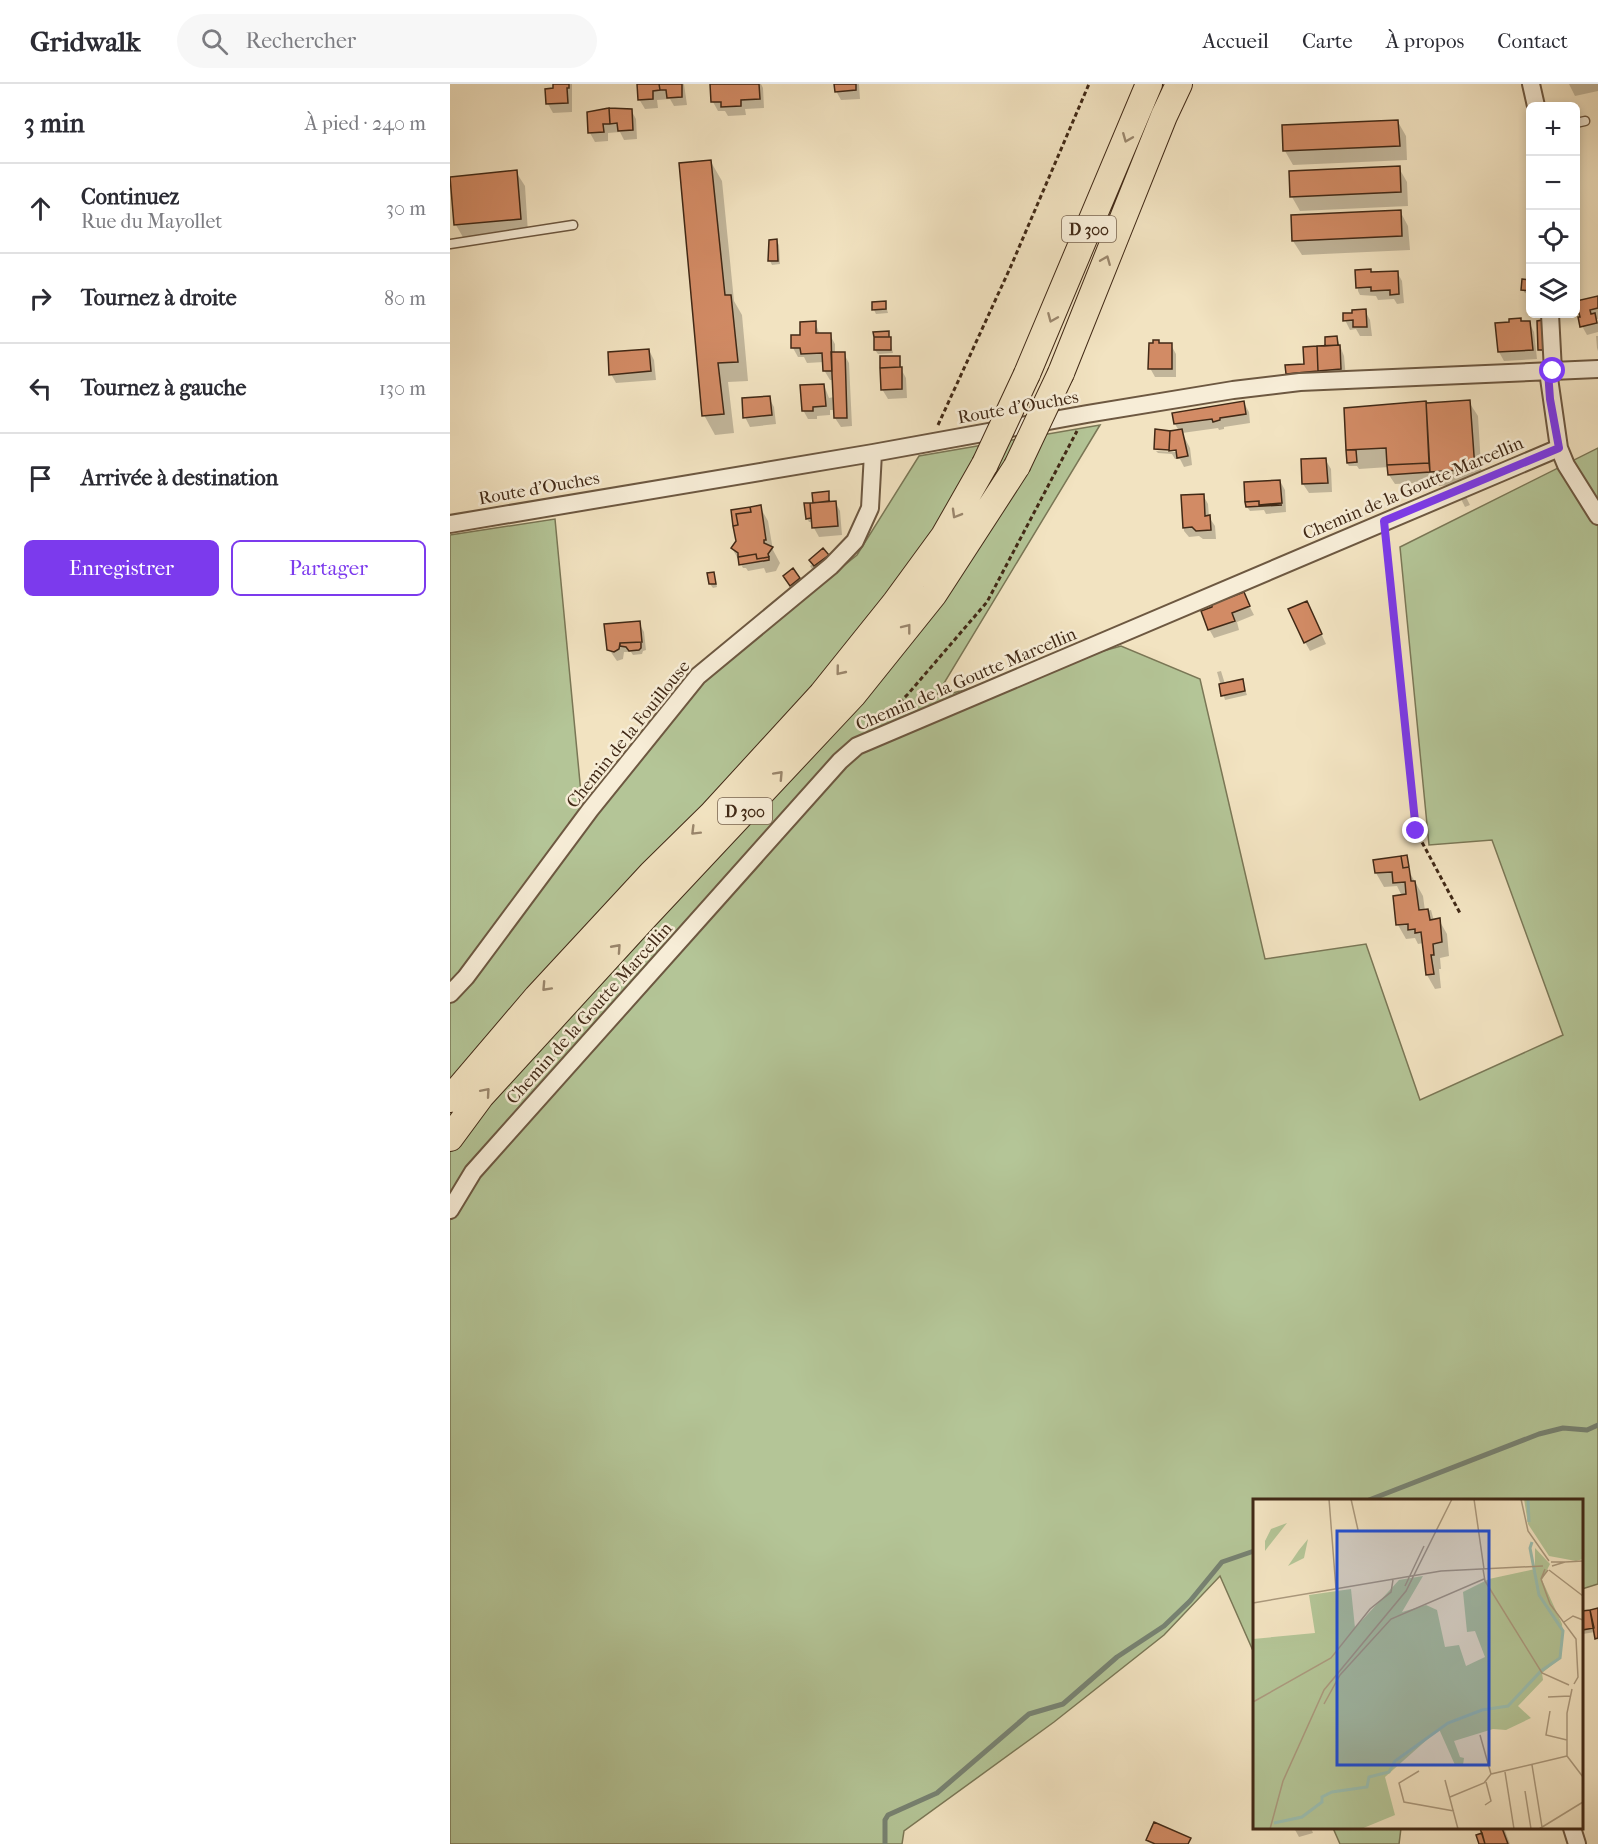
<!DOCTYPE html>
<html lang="fr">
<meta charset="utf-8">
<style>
:root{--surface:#fff;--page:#f7f7f7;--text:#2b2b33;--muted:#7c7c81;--line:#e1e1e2;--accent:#7c3aed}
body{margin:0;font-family:"IM FELL French Canon",serif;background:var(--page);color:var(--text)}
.controls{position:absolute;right:18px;top:18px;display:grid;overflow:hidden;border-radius:9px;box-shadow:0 3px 9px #0003}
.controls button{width:54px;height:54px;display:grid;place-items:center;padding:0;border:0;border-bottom:2px solid var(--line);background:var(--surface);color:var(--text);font:30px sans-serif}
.stop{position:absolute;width:18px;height:18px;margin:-14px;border:4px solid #7c3aed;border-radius:50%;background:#fff}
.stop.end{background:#7c3aed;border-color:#fff;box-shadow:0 2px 6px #0008}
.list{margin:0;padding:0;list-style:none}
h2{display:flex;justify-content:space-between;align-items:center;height:78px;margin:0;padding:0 24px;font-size:26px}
h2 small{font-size:20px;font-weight:400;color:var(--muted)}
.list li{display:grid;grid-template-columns:39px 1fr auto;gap:18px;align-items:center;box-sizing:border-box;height:90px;padding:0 24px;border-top:2px solid var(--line)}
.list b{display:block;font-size:22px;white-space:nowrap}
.list p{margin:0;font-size:20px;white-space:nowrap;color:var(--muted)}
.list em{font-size:20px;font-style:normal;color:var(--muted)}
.actions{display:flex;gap:12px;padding:18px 24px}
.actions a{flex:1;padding:14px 0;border:2px solid var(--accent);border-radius:9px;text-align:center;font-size:21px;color:var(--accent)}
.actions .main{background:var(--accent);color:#fff}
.icon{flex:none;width:33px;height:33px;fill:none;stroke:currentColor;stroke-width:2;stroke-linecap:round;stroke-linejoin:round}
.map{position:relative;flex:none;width:1148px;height:1760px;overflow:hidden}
header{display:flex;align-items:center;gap:36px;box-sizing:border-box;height:84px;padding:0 30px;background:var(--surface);border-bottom:2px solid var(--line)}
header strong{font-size:28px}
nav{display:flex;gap:33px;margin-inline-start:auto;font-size:21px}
.search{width:420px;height:54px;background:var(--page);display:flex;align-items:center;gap:15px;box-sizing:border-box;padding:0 21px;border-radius:33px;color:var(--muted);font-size:22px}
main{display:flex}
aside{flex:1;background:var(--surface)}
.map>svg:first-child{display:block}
.green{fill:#b4c597;stroke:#7a7756;stroke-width:1.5}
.shadow{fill:#0003;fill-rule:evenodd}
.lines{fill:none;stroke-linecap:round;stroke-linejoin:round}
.stream{stroke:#778272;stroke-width:5}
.building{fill:#d28b65;stroke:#412916;stroke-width:1.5}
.lane-casing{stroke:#6d5841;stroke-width:11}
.street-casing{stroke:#6d5841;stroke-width:20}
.primary-casing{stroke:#412916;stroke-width:28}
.path{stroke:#412916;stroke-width:3;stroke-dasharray:4.5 3;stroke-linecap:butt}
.lane{stroke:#f7edd7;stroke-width:8}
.street{stroke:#f7edd7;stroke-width:16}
.primary{stroke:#f2e3c1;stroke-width:26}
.primary-bridge-casing{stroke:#412916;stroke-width:28;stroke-linecap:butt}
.primary-bridge{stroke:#f2e3c1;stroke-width:26}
.oneway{stroke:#9a866c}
.route{stroke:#7c3aed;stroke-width:8}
.labels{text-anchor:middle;stroke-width:5;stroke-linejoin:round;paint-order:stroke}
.shield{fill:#f7edd7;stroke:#786450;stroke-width:1.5}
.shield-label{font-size:16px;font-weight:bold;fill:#412916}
.street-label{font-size:18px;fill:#412916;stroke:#f7edd7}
.inset-river{fill:none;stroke:#9bbeb0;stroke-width:3}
.inset-road{fill:none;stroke:#ab997d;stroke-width:1.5}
.view{fill:#1d4ed8;fill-opacity:0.15;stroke:#1d4ed8;stroke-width:3}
.inset-edge{fill:none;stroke:#412916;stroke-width:3}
</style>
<header>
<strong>Gridwalk</strong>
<div class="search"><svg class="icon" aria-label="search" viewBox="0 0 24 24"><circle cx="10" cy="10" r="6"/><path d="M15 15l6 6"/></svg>Rechercher</div>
<nav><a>Accueil</a><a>Carte</a><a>À propos</a><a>Contact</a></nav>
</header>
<main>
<aside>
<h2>3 min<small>À pied · 240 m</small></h2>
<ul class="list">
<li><svg class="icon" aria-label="ahead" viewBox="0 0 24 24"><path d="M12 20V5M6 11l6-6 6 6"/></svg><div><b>Continuez</b><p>Rue du Mayollet</p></div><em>30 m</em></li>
<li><svg class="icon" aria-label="right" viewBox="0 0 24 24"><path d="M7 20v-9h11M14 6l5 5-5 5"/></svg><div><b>Tournez à droite</b></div><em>80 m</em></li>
<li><svg class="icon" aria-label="left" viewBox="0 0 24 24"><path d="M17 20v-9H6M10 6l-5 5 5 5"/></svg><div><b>Tournez à gauche</b></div><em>130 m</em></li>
<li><svg class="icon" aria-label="arrive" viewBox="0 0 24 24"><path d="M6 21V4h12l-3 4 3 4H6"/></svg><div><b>Arrivée à destination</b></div></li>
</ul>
<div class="actions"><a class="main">Enregistrer</a><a>Partager</a></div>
</aside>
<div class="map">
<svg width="1148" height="1760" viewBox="0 0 1148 1760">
<rect width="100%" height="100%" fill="#f2e3c1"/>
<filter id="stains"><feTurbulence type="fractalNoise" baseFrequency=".00333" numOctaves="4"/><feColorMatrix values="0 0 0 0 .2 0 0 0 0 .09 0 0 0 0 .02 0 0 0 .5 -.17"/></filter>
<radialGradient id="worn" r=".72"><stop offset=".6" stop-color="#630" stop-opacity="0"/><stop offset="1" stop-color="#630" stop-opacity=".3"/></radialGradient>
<path class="green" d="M650 341 485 614 671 562 750 595 815 875 916 860 970 1016 1113 951 1042 756 979 761 950 463 1148 364V1500L1132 1505V1416H804V1569L770 1492 714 1551 604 1638 454 1747 452 1760H0V451L105 435 134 741 251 597 407 471 469 372Z
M883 1744H951L949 1760H890Z"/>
<path class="shadow" d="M105 0H122V28L103 29 98 20 105 6Z
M188 0H234L237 21 224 22 220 15 207 16 208 24 195 25 189 15Z
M262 0H311L313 4 314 24 295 25 296 31 278 32 275 27H268L263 18Z
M385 0H409L410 15 391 16 386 7Z
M1119 0H1148V7L1125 12Z
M181 26 186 35 187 55 174 56 170 48 158 49V57L145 58 140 49 139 29Z
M948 38 956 52 957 76 843 81 835 67Z
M261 78 272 97 284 217 292 231 298 297 278 298 284 349 265 351 254 331Z
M949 84 957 98 958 122 850 127 842 113 841 89Z
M66 88 75 102 78 149 14 155 6 141Z
M950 127 958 142 960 166 852 171 843 157Z
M327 157 329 161 330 180 322 181 320 177Z
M920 186 922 189 947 188 952 197 954 219 947 220 944 215 928 216 926 212 910 211 908 207 907 187Z
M1074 197 1080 198V210L1075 209 1072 205Z
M1126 212 1128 218 1148 213V235H1146L1148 239V248L1137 251 1132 242 1131 234 1126 222Z
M435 219 438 229 426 230 424 226Z
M915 227 920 236 922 252H910L906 245 900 246 895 236Z
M1070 235 1072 239 1079 238 1084 248 1087 275 1054 277 1049 268 1061 239Z
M365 238 370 251H380L385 260V270H394L399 279 402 342 391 343 385 334V326H380V331L367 332V335H358L353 326 374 301 379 314 384 313V296H380L374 286V278L357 279 354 273H348L343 264 342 252H352Z
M438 249 443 269 428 270 425 266Z
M1146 252H1148V267L1147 264Z
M887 254 894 272 896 294 843 298 837 289 856 281Z
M708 257 711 261H721L726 270V293H705L700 284Z
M199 266 204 276 206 296 166 299 161 290Z
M449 273 451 277V285L456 294 457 314 438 315 432 305Z
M319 314 324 323 326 340 300 343 295 333Z
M1019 318 1028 332 1032 399 989 402 987 398 945 400 939 391V383L909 385 907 382H899L896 378V368H898L895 326ZM975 337H978L981 386H978Z
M794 319 799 328 800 339 774 343V345L769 346 768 344 732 349 740 364 742 381 734 383 730 375H725L722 370 708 369 706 367 726 368V365L705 363 720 348 729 347 725 340 724 330Z
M875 375 881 385 882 408 859 409 853 400 852 377Z
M830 397 835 406 836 428 816 430 814 426 800 427 797 423Z
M378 409 381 419 385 418 390 427 392 451 369 453 364 444 363 438H359L357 434 356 421 365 420Z
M753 411 758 420 759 433 765 442 766 455H753L749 452 739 453 734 447 732 413Z
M1016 413 1020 421 1015 423 1011 415Z
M310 423 318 437 323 466 330 479 326 487 316 489 314 484 298 487 296 484H293L282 464Z
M377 471 380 475 364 488 360 482Z
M264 490 267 503 263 504 260 500Z
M349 495 351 499 343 505 337 497Z
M793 510 804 531 787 538 789 546 764 554 759 545Z
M861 528 876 560 860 567 855 558Z
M189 539 194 548 196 566 193 567 192 570 183 571 181 568H174L173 575 167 577 158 564Z
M771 587 775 600 792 597 797 611 775 616 767 588Z
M957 773 960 789 973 812 975 827 981 826 984 837 989 836 997 850 999 872 990 874 991 885H989L991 904 985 905 977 891 973 859 968 860 965 854 956 855 948 841 952 812 947 802 934 803 926 789Z
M1148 1526V1557L1145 1548 1133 1550 1132 1547V1529Z
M844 1744H861L863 1749 849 1753Z
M1032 1744H1054L1060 1760H1030L1036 1757Z"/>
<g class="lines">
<path class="stream" d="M919 1416 1089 1350 1113 1344 1137 1346 1148 1341
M435 1760V1736L438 1731 487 1709 579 1630 613 1620 667 1573 714 1542 740 1517 772 1478 804 1467"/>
</g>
<path class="building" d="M103 0H119V4H117L118 19 96 20 95 5 103 4Z
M187 0H209L210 6 203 7V15L188 16Z
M209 0H232V13L217 14 216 6H210Z
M260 0H309L310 15 291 16V22L271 23V18H261Z
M384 0H406V6L385 8Z
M159 24 182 25 183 46 168 47 167 39 160 40Z
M159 24 160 40H153L154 48 138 49 137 28Z
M948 36 950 62 833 67 832 41Z
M261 76 275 211H281L288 278 268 279 274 330 252 332 229 79Z
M950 82 951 108 840 113 839 87Z
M67 86 71 135 4 141 0 93Z
M951 126 952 152 842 157 841 131Z
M327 155 328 177H318L319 156Z
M921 185V188L948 187 949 210 940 211V206L921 207V203L906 204 905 186Z
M1072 195 1080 196V207L1071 206Z
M1148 212V224L1140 226 1141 230 1145 229 1147 239 1130 243 1128 233H1130L1129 229H1127L1126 217Z
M436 217V225L422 226V218Z
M916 225 917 243H903V236L893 237V229H902V226Z
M1071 234V237H1080L1083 266 1048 268 1045 239 1059 238V235Z
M1093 236 1094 266H1088L1087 237Z
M366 237V249H381L382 287H373L372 269 351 270 350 264H341V251H350V238Z
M439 247V253H424L423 248Z
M887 252 888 261 875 262V253Z
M424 253H441V266H424Z
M703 256H709V259H722V285H698L699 259H703Z
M890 261 891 285 868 287 867 262Z
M867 262 868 287 836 290 835 281 854 280 853 263Z
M199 265 201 287 159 291 158 268Z
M381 268H395L397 334H384Z
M430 272H450V283L430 284Z
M450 283H452V305L431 306 430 284Z
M374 300 376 322 363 323V327H352L350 301Z
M320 312 322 331 293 334 292 314Z
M1020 316 1025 385 980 388 976 317 977 319Z
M794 317 796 330 770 334V336L763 338 762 335 724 340 722 329Z
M976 317 979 379 937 381 936 364 896 366 894 324Z
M705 345 720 347 719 366 704 365Z
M732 345 738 372 727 374 726 366 719 367 720 347Z
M896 366H906L907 378 897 379Z
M876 374 878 399 852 400 851 375Z
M979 379 980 388 938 391 937 381Z
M830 396 832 419 809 421V417L795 418 794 398Z
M379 407V417L363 419 362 409Z
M754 410 755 432 760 431 761 446 746 447 742 443 733 444 731 411Z
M386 417 388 442 362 444 360 419Z
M809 417V421H832L796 423 795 418Z
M354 419H360L361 434 356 435Z
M311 421 316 456H314V459L323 463 318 470 319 473 307 475 306 470 288 473V469L281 464 286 457 283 442 288 441 286 430 301 428 300 423Z
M300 423 301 428 286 430 288 441 283 442 281 426Z
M373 464 379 471 364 482 359 476Z
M306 470 307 475 319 473V476L289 481 288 473Z
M343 484 350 494 340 502 333 492Z
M264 488 266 500H259L257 489Z
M794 508 800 522 782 529 785 537 758 546 751 527 762 523V520Z
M857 517 872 550 854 559 838 525Z
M190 537 192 558 170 559 169 565 164 568 157 566 154 540Z
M191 558V564L189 566 179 567 176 563 170 562V559Z
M793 595 795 607 771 612 769 600Z
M957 771 959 783 953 784 951 772Z
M951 772 953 784 959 783 961 797H965L969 826 978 825 980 836 990 834 992 858 983 860 984 871H981L984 890 976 891 971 848 965 849V845L958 846V840L946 841 943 812 956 810 955 798 943 799 942 788 925 789 923 776Z
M1148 1524V1554L1145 1555 1140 1526Z
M1140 1526 1144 1544 1132 1546V1527Z
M704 1738 741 1754 738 1760H705L696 1756Z
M1030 1744H1052L1058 1760H1035Z
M1032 1749 1035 1760H1029L1026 1751Z"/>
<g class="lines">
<g class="lane-casing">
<path id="lane" d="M1126 39 1135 37
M0 160 123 141"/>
</g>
<g class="street-casing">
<path id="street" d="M1081 0 1086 22
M1100 230 1103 287
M1098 287 1109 364 1116 381 1148 432
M0 440 423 369 637 330 783 306 850 298 1148 285
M0 910 16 893 140 726 248 592 381 482 405 457 420 424 423 369
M0 1126 23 1088 390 677 407 662 1109 364
M1122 1744 1127 1760"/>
</g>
<g class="primary-casing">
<path id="primary" d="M611 289 714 32 729 0
M577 290 699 0
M0 1015 87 913 201 790 262 730 372 610 445 519 494 452 535 380
M0 1054 31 1012 193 835 403 611 484 510 567 382"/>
</g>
<path class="path" d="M488 341 561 182 639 0
M936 454 966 747 1011 831
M439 629 458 610 537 518 627 347"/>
<use href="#lane" class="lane"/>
<use href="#street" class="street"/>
<use href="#primary" class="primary"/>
<g class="primary-bridge-casing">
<path id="primary-bridge" d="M535 380 577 290
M567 382 611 289"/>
</g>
<use href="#primary-bridge" class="primary-bridge"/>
</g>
<defs><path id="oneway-chevron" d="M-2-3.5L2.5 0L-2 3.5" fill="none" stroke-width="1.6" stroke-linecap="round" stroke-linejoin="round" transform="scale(1.5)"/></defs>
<g class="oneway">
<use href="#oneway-chevron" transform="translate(677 54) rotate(112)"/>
<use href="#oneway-chevron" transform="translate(656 176) rotate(-68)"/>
<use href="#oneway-chevron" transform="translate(602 234) rotate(113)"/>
<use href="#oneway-chevron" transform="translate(506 430) rotate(120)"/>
<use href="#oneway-chevron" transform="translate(457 544) rotate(-52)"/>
<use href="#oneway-chevron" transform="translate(390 587) rotate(129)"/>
<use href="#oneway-chevron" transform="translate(329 691) rotate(-47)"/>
<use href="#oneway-chevron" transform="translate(245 747) rotate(135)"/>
<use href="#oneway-chevron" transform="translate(167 864) rotate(-48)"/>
<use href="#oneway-chevron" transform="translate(96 903) rotate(133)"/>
<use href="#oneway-chevron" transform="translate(36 1008) rotate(-49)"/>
</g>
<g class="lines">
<path class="route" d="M966 747 934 437 1109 364 1100 315 1098 287H1103"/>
</g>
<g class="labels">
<g class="shield">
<rect x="612" y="132" width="54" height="26" rx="4.5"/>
<rect x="268" y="714" width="54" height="26" rx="4.5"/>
</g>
<g class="shield-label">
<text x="639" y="151">D 300</text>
<text x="295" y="733">D 300</text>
</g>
<g class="street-label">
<text transform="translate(568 323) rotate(-10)" y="6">Route d'Ouches</text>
<text transform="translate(89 404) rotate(-10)" y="6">Route d'Ouches</text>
<text transform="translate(963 404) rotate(-23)" y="6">Chemin de la Goutte Marcellin</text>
<text transform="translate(516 595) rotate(-23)" y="6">Chemin de la Goutte Marcellin</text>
<text transform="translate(178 650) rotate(-51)" y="6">Chemin de la Fouillouse</text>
<text transform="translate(139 929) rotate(-48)" y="6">Chemin de la Goutte Marcellin</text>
</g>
</g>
<g transform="translate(803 1415)">
<rect width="330" height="330" fill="#f2e3c1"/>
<path d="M271 0H330V60L323 62 296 57 275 25ZM34 24 15 48 12 52V42L18 30ZM55 40 51 59 35 67 46 51ZM282 49 297 65 289 81 309 125 310 138 308 159 289 174 290 181 265 207 278 219 253 231 240 230 201 242 207 258 211 259 210 266H202L186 230 132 278 142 316 108 330H0V140L62 134 56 96 98 90 102 129 146 81 170 77 149 113 173 106 184 111 192 148 206 146 213 167 232 158 222 132 214 133 210 93 236 80 282 70Z" fill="#b4c597"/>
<path class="inset-river" d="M275 0 276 23M21 324 49 318 69 303V298L79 293 114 288 116 278 136 273 142 262 195 224 229 211 255 207 288 172 307 159 310 132 286 96 277 49 279 43"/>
<path class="inset-road" d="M76 0 83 90M98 0 105 31M221 0 231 70M268 0 275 32 296 62M298 63H312L299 67M312 63 330 62M230 70 232 82 289 174 316 186M292 70 288 80 295 71M296 71 330 97M288 80 297 105 323 140 325 178 321 185M152 87 171 47M0 104 188 72 290 67M311 123 320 117 330 121M295 198 317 197M0 203 78 159 117 110 138 93 140 81M71 205 87 176 138 120 231 80M297 212 293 236 314 241M227 236 238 275 314 257M314 257V214L319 190M314 257 330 278M279 266 289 328M166 272 146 284 151 303 201 312M252 273 261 330M192 281 205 330M272 292 278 330M197 298 231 284 238 275M232 306 238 302 233 283M17 330 30 282 71 191 153 92 199 0M286 330 330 303"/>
<path class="view" d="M84 32H236V266H84Z"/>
<rect width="330" height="330" class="inset-edge"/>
</g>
<rect width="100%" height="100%" filter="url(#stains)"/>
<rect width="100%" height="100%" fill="url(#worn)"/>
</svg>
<div class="controls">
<button>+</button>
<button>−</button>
<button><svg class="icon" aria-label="locate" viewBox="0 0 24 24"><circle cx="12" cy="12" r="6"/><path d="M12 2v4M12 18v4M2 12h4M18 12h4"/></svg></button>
<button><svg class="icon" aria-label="layers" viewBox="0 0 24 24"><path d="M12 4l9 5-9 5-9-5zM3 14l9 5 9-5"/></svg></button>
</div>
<div class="stop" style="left:1103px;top:287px"></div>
<div class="stop end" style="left:966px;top:747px"></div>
</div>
</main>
